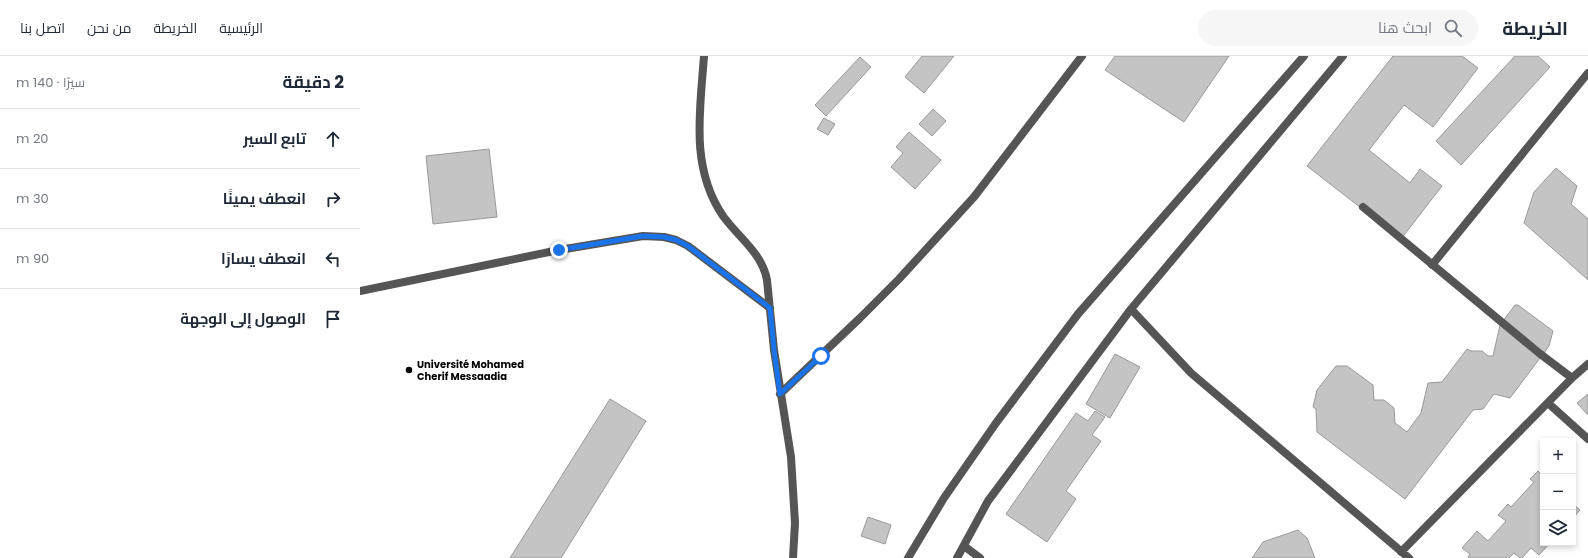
<!DOCTYPE html>
<html lang="ar">
<meta charset="utf-8">
<style>
:root{--surface:#fff;--page:#f6f6f7;--text:#1f2937;--muted:#747a83;--line:#e0e1e3}
body{margin:0;font-family:Poppins,Cairo,sans-serif;background:var(--page);color:var(--text);direction:rtl}
.controls{position:absolute;right:12px;bottom:12px;display:grid;overflow:hidden;border-radius:0px;box-shadow:0 2px 6px #0003}
.controls button{width:36px;height:36px;display:grid;place-items:center;padding:0;border:0;border-bottom:1px solid var(--line);background:var(--surface);color:var(--text);font:20px sans-serif}
.stop{position:absolute;width:12px;height:12px;margin:-9px;border:3px solid #1a73e8;border-radius:50%;background:#fff}
.stop.end{background:#1a73e8;border-color:#fff;box-shadow:0 1px 4px #0008}
.list{margin:0;padding:0;list-style:none}
h2{display:flex;justify-content:space-between;align-items:center;height:52px;margin:0;padding:0 16px;font-size:17px}
h2 small{font-size:13px;font-weight:400;color:var(--muted)}
.list li{display:grid;grid-template-columns:26px 1fr auto;gap:12px;align-items:center;box-sizing:border-box;height:60px;padding:0 16px;border-top:1px solid var(--line)}
.list b{display:block;font-size:15px;white-space:nowrap}
.list em{font-size:13px;font-style:normal;color:var(--muted)}
.icon{flex:none;width:22px;height:22px;fill:none;stroke:currentColor;stroke-width:2;stroke-linecap:round;stroke-linejoin:round}
.map{position:relative;flex:none;width:1228px;height:502px;overflow:hidden;direction:ltr}
header{display:flex;align-items:center;gap:24px;box-sizing:border-box;height:56px;padding:0 20px;background:var(--surface);border-bottom:1px solid var(--line)}
header strong{font-size:19px}
nav{display:flex;gap:22px;margin-inline-start:auto;font-size:14px}
.search{width:280px;height:36px;background:var(--page);display:flex;align-items:center;gap:10px;box-sizing:border-box;padding:0 14px;border-radius:22px;color:var(--muted);font-size:15px}
main{display:flex}
aside{flex:1;background:var(--surface)}
.map>svg:first-child{display:block}
.building{fill:#c4c4c4;stroke:#999}
.lines{fill:none;stroke-linecap:round;stroke-linejoin:round}
.street{stroke:#555;stroke-width:8}
.route{stroke:#1a73e8;stroke-width:5}
.poi-dot{fill:#000;stroke:#fff;stroke-width:1.5}
.labels{text-anchor:middle;stroke-width:4;stroke-linejoin:round;paint-order:stroke}
.poi-label{font-size:10px;font-weight:bold;fill:#000;stroke:#fff;text-anchor:start}
</style>
<header>
<strong>الخريطة</strong>
<div class="search"><svg class="icon" aria-label="search" viewBox="0 0 24 24"><circle cx="10" cy="10" r="6"/><path d="M15 15l6 6"/></svg>ابحث هنا</div>
<nav><a>الرئيسية</a><a>الخريطة</a><a>من نحن</a><a>اتصل بنا</a></nav>
</header>
<main>
<div class="map">
<svg width="1228" height="502" viewBox="0 0 1228 502">
<rect width="100%" height="100%" fill="#fff"/>
<path class="building" d="M562 0H594L564 37 545 21Z
M755 0H869L824 66 745 14Z
M1033 0H1102L1118 12 1073 71 1044 49 1009 94 1050 127 1060 113 1082 130 1041 183 947 110Z
M1155 0H1178L1190 11 1101 109 1076 85Z
M500 1 511 11 466 60 455 49Z
M573 53 586 65 572 80 559 68Z
M464 62 475 68 468 79 457 73Z
M549 76 581 104 555 133 531 111 543 97 536 91Z
M129 93 137 161 73 168 66 100Z
M1196 112 1217 130 1211 148 1228 163V224L1164 167 1174 136Z
M1155 249H1158L1193 275 1189 290 1150 342 1134 338 1123 353 1113 354 1045 443 957 376 956 353 953 351 957 334 976 310H987L1013 329 1014 344H1024L1034 352 1035 367 1047 376 1061 357 1068 327 1082 326 1107 293 1111 295H1122L1128 300H1133L1140 269Z
M755 298 780 311 750 362 726 348Z
M1228 338V359L1217 347Z
M250 343 286 365 201 502H150Z
M735 355 745 361 732 379 741 385 706 435 716 443 687 486 646 458 716 357 728 365Z
M1178 415 1183 420V487H1190L1179 499 1171 492 1162 502H1160L1154 497 1149 502H1110L1108 501 1110 498 1102 492 1117 475 1128 485 1146 465 1138 459 1148 448 1151 451 1174 426 1170 423Z
M1213 448 1220 454 1213 462Z
M508 461 531 469 525 488 501 480Z
M938 474 947 482 955 502H892L903 486Z"/>
<g class="lines">
<path class="street" d="M344 0C340 55 330 112 363 160 379 182 402 197 407 224L414 294 431 401 435 467 433 502
M1003 151 1179 297 1212 322
M1072 209 1228 17
M0 235 199 194 283 180 304 181 316 184 328 190 410 252
M771 253 831 317 1049 502
M420 338 500 262 539 223 614 141 722 0
M1188 347 1228 383
M604 490 620 502
M1041 496 1212 322 1228 308
M548 502 584 442 636 367 718 258 944 0
M597 502 628 445 771 253 983 0"/>
</g>
<g class="lines">
<path class="route" d="M199 194 283 180 304 181 316 184 328 190 410 252 414 294 420 338 461 300"/>
</g>
<circle class="poi-dot" cx="49" cy="314" r="4"/>
<g class="labels">
<g class="poi-label">
<text x="57" y="312">Université Mohamed<tspan x="57" dy="12">Cherif Messaadia</tspan></text>
</g>
</g>
</svg>
<div class="controls">
<button>+</button>
<button>−</button>
<button><svg class="icon" aria-label="layers" viewBox="0 0 24 24"><path d="M12 4l9 5-9 5-9-5zM3 14l9 5 9-5"/></svg></button>
</div>
<div class="stop" style="left:461px;top:300px"></div>
<div class="stop end" style="left:199px;top:194px"></div>
</div>
<aside>
<h2>2 دقيقة<small>سيرًا · 140 m</small></h2>
<ul class="list">
<li><svg class="icon" aria-label="ahead" viewBox="0 0 24 24"><path d="M12 20V5M6 11l6-6 6 6"/></svg><div><b>تابع السير</b></div><em>20 m</em></li>
<li><svg class="icon" aria-label="right" viewBox="0 0 24 24"><path d="M7 20v-9h11M14 6l5 5-5 5"/></svg><div><b>انعطف يمينًا</b></div><em>30 m</em></li>
<li><svg class="icon" aria-label="left" viewBox="0 0 24 24"><path d="M17 20v-9H6M10 6l-5 5 5 5"/></svg><div><b>انعطف يسارًا</b></div><em>90 m</em></li>
<li><svg class="icon" aria-label="arrive" viewBox="0 0 24 24"><path d="M6 21V4h12l-3 4 3 4H6"/></svg><div><b>الوصول إلى الوجهة</b></div></li>
</ul>
</aside>
</main>
